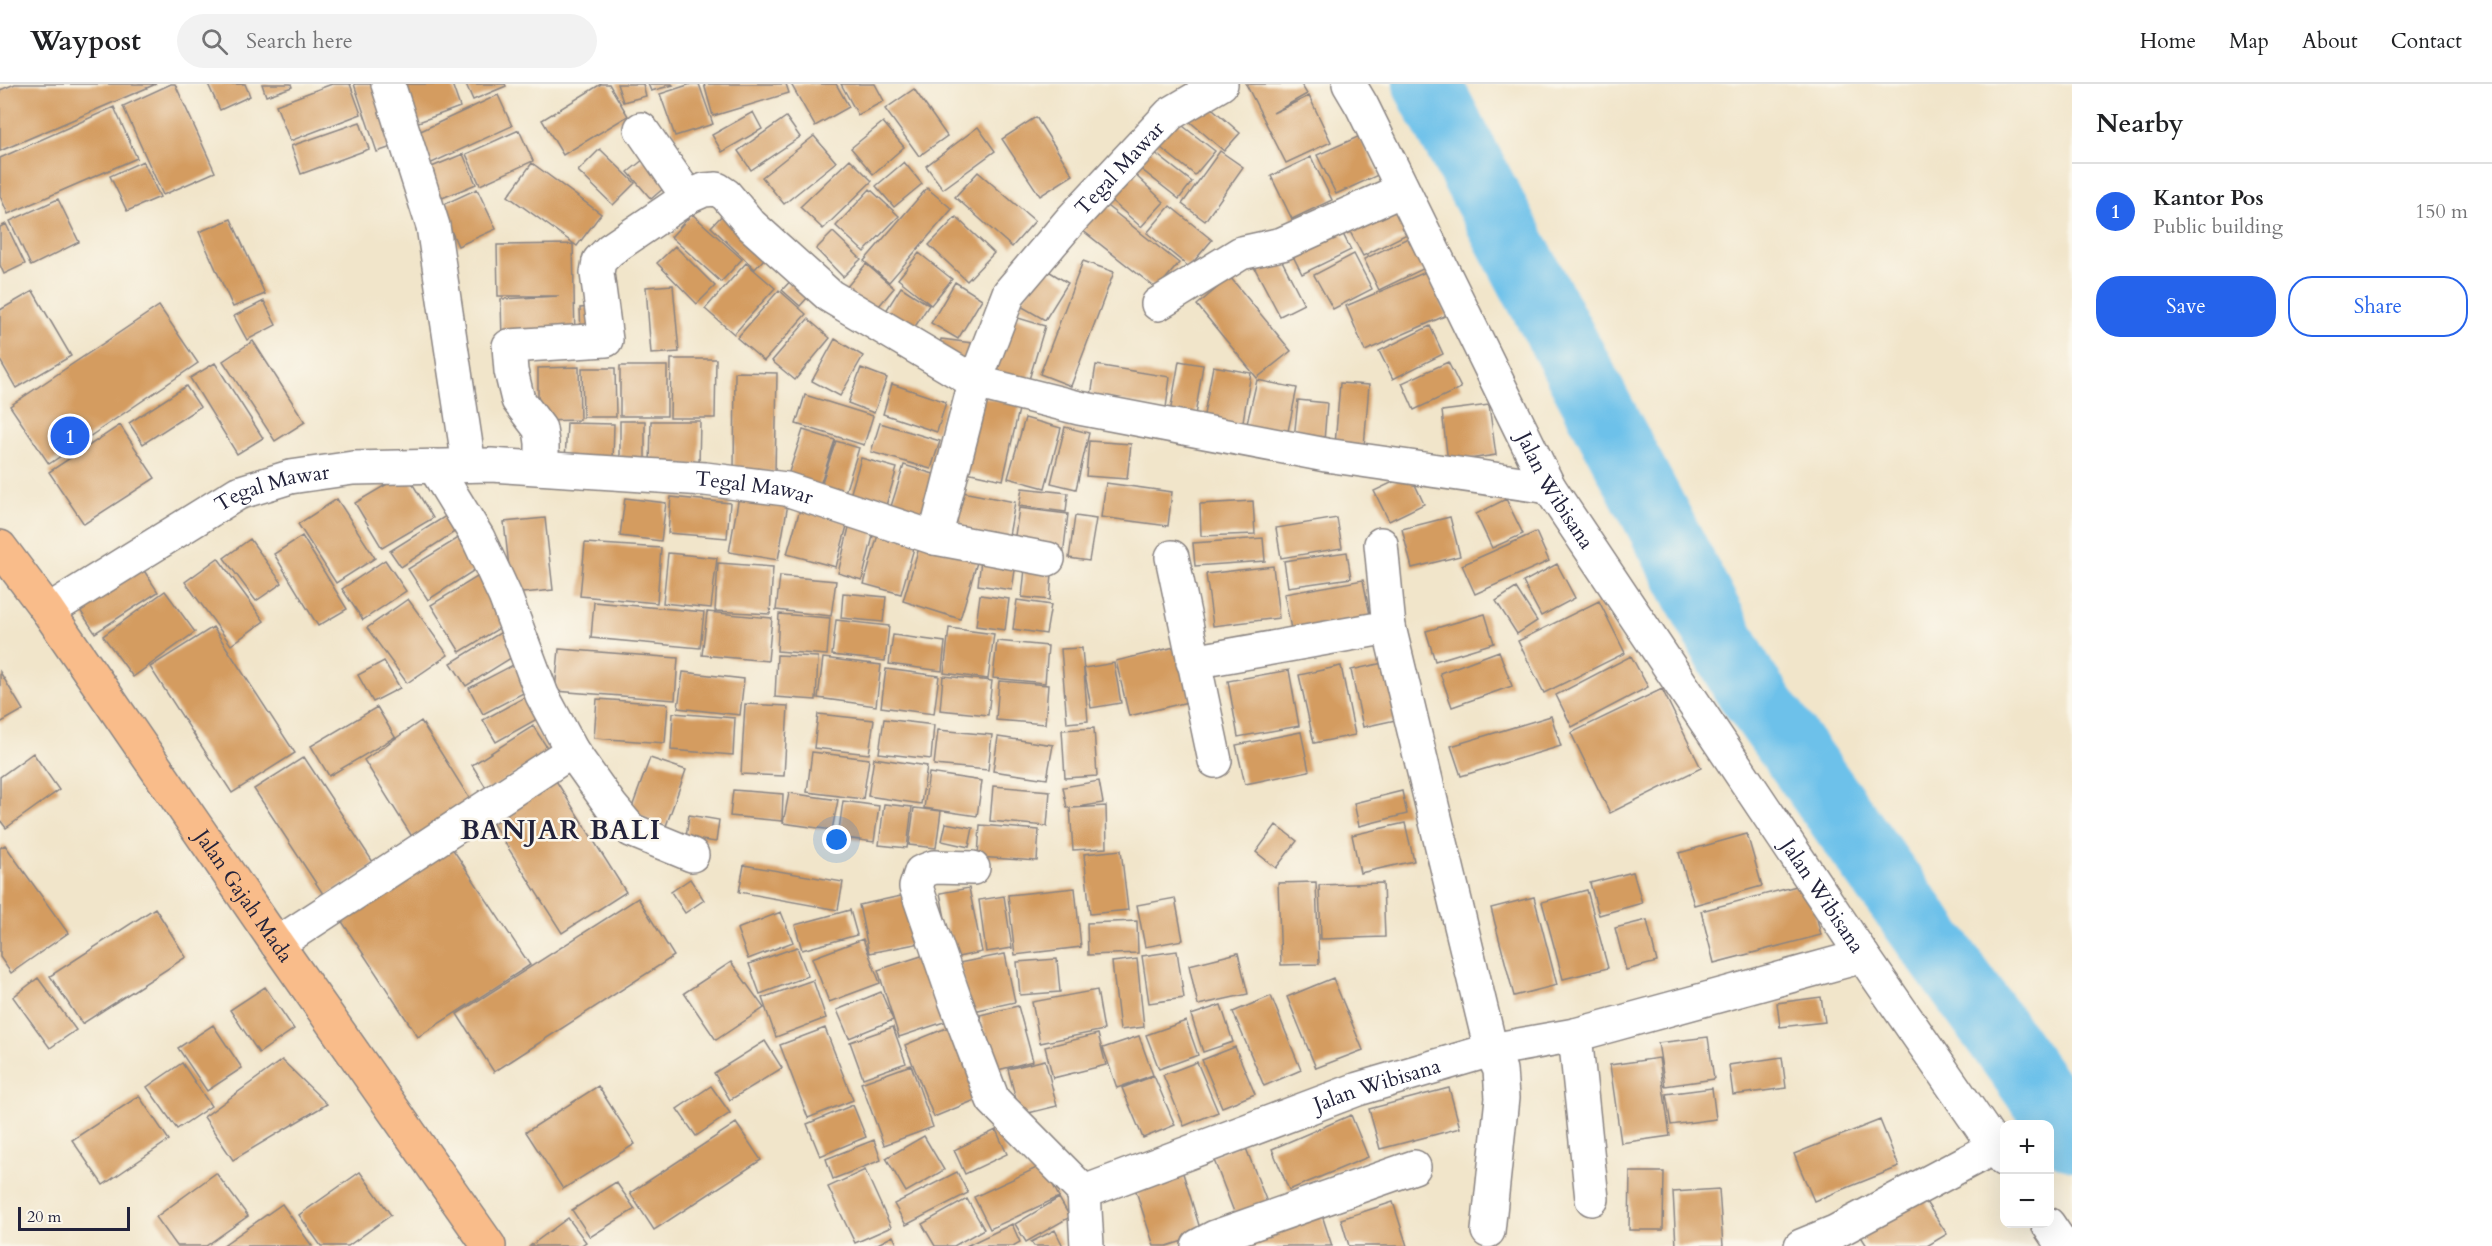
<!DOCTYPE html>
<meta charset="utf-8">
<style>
:root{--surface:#fff;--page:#f2f2f2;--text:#202124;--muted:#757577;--line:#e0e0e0;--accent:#2563eb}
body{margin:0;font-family:Cardo,serif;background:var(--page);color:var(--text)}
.controls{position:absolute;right:18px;bottom:18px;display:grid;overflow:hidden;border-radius:12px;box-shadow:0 6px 24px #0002}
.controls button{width:54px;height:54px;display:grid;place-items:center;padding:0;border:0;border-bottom:2px solid var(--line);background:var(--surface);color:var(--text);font:30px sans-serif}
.scale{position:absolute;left:18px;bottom:15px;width:112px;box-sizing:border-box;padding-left:6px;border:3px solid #22223b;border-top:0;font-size:16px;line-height:21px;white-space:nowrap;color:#22223b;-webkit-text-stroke:4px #fbf7ec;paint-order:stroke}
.you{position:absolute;left:837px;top:756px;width:21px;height:21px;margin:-15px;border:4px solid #fff;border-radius:50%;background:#1a73e8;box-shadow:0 0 0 9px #1a73e833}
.badge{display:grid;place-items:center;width:39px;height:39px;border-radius:50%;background:var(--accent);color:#fff;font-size:20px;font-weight:700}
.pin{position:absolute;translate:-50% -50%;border:3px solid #fff;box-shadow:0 2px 6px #0006}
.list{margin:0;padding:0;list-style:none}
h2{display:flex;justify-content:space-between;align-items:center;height:78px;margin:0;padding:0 24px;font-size:26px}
h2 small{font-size:20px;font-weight:400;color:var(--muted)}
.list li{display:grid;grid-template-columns:39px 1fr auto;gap:18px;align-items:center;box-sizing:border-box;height:96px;padding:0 24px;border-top:2px solid var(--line)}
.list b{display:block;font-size:22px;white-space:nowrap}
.list p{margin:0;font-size:20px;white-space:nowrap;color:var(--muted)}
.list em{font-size:20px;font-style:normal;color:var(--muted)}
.actions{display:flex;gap:12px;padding:18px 24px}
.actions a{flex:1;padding:14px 0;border:2px solid var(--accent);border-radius:24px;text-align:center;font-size:21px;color:var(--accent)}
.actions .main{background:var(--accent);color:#fff}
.icon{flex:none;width:33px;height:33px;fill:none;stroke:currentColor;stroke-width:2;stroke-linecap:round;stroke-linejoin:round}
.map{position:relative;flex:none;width:2072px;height:1162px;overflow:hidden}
header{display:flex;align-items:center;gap:36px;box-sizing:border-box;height:84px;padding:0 30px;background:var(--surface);border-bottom:2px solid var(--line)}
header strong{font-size:28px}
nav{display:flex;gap:33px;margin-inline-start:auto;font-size:21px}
.search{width:420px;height:54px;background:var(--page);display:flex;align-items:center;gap:15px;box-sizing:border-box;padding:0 21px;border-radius:33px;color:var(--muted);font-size:22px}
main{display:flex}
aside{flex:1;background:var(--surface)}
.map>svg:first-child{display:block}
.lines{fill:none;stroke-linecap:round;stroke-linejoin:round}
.river{stroke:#6dc1ea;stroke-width:68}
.building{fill:#d49c61}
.street-casing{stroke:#8a8482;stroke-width:36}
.highway-casing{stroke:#8a8482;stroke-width:36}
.street{stroke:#fff;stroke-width:33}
.highway{stroke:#f9bc8a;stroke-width:33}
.labels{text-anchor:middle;stroke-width:5;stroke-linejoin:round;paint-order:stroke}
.street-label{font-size:21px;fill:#22223b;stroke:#fbf7ec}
.district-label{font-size:27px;font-weight:bold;letter-spacing:1.5px;fill:#22223b;stroke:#fbf7ec}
</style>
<header>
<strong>Waypost</strong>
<div class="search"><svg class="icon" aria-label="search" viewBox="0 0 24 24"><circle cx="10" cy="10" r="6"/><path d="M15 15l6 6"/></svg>Search here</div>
<nav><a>Home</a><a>Map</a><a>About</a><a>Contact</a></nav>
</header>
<main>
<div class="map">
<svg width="2072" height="1162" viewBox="0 0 2072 1162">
<rect width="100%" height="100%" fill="#fbf7ec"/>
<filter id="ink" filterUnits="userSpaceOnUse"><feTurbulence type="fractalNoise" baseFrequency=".0167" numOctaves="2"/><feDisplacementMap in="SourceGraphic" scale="12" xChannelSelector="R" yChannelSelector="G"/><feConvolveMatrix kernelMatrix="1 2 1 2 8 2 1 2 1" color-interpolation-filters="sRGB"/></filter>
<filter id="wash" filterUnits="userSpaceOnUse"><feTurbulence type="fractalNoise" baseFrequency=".008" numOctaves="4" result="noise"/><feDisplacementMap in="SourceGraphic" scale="24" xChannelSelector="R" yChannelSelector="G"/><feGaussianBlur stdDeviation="1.35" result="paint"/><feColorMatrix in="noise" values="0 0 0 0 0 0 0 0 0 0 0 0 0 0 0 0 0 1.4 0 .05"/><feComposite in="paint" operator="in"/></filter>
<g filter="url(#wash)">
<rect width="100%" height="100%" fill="#f1e5ca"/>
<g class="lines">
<path class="river" d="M1427 0 1744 598 2072 1053"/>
</g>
<g id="blocks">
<path class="building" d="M15 0H156L0 67V6Z
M171 0H175L215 88 163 111 123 22Z
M208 0H245L250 12 220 26Z
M262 0H291L292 3 266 12Z
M332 0H350L361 30 290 57 276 21Z
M354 0H386L406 58 377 68Z
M398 0H452L460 23 413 40Z
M466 0H505L506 2 473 16Z
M601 0H609L628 32 563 71 542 36Z
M617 0H643L646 12 623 18Z
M648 0H672L673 1 651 7Z
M691 0H699L713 40 675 52 660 10Z
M704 0H786L789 9 713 32Z
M791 0H836L849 23 815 42Z
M841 0H875L884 17 858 31Z
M1246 0H1301L1307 10 1273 29 1309 12 1331 58 1286 79Z
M914 5 947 52 919 72 885 25Z
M498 11 512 42 423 83 410 52Z
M1204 17 1240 49 1224 67 1188 36Z
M114 23 137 74 8 130 0 112V74Z
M753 28 762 45 722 68 712 51Z
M1170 32 1215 67 1195 91 1151 56Z
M786 33 800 53 751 86 738 67Z
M1036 33 1073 91 1040 112 1002 55Z
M360 38 369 65 301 90 291 62Z
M883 38 904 63 873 90 851 64Z
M978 43 995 67 943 105 926 82Z
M519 46 533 77 480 101 466 70Z
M814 52 836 78 784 120 762 93Z
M1360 52 1378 91 1336 110 1317 71Z
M600 65 635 99 613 121 578 87Z
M1150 65 1192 98 1179 115 1137 82Z
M1220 67 1243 83 1205 137 1182 120Z
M463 70 476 100 435 117 422 87Z
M649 71 671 98 651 115 628 88Z
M1311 73 1332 116 1292 135 1271 92Z
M850 75 872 97 823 145 800 123Z
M143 77 160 113 127 127 110 92Z
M904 78 922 100 894 123 876 102Z
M532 79 601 130 577 162 508 112Z
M1129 85 1164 118 1141 143 1105 111Z
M978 88 1035 137 1012 163 955 113Z
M927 104 952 125 889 198 864 177Z
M477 105 496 145 458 162 440 122Z
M870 105 899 132 864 168 836 142Z
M58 115 79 158 31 182 10 137Z
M1098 115 1179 179 1157 205 1077 142Z
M1390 117 1407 150 1363 172 1346 140Z
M1170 122 1212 156 1189 183 1147 149Z
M729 124 773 165 755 185 711 143Z
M692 130 742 175 721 198 671 153Z
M956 133 994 169 967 197 929 161Z
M231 135 265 210 233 223 199 148Z
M6 140 25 180 4 190 0 181V143Z
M1339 142 1351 166 1302 190 1290 166Z
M833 148 861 175 843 193 816 165Z
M1410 153 1425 184 1379 206 1364 175Z
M573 160 575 254 502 257 501 215 559 212H498L497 161Z
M675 162 715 202 697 220 657 179Z
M1276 165 1304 220 1280 232 1251 177Z
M919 169 952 195 931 221 898 195Z
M1354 170 1372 205 1333 225 1314 191Z
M1083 177 1114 188 1071 302 1040 290Z
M746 179 775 204 734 250 705 225Z
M866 180 894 204 868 235 840 211Z
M1042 183 1068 199 1045 236 1019 221Z
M800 187 817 203 800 222 782 206Z
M1428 187 1447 231 1365 267 1346 222Z
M1230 193 1291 267 1257 294 1197 221Z
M955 198 982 215 958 255 931 239Z
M673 201 679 268 651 270 646 203Z
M901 203 929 221 907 255 879 238Z
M779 206 806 230 764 277 737 254Z
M33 207 71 272 16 304 0 276V226Z
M264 217 276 241 247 256 234 232Z
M159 222 198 279 49 380 10 322Z
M593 223 595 249H581L580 224Z
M1005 230 1045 242 1028 299 989 288Z
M808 235 830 254 795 296 772 277Z
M1430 242 1443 270 1393 295 1379 267Z
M835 255 863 272 840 312 812 297Z
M941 255 980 260 977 280 938 274Z
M253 257 305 338 275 357 223 277Z
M671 275H716L715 334H670Z
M1179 277 1203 281 1195 332 1170 329Z
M1448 278 1461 304 1414 326 1402 299Z
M215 279 263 354 237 370 190 294Z
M1096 281 1170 293 1166 324 1091 312Z
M620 282H667V332H620Z
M1213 282 1251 289 1242 343 1203 336Z
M579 283 580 336 538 337V284Z
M582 284H615L616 333H583Z
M861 284 887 294 874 329 848 319Z
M735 288 777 289 775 388 734 387Z
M1257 296 1297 304 1287 352 1246 344Z
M1340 299 1369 301 1364 363 1335 361Z
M892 300 946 318 937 348 883 330Z
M186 302 200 323 143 360 129 339Z
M805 311 873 332 864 361 796 340Z
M975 311 1020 321 1003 396 957 386Z
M1298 316 1327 319 1324 357 1294 355Z
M1489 321 1496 371 1448 378 1442 327Z
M1025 334 1061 344 1045 404 1008 394Z
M620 337H645V378H620Z
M651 337H700L699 382H650Z
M567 339 614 340 613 378 565 377Z
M880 339 940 357 931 385 871 368Z
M120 341 155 394 84 440 49 388Z
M1065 343 1089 349 1076 405 1051 399Z
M803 346 835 356 817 410 785 400Z
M836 357 859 364 843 415 819 407Z
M1089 357 1131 360 1127 395 1086 392Z
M861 374 897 384 885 425 849 415Z
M904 381 937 391 921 442 888 432Z
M406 389 433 434 382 464 355 419Z
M1410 390 1424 420 1389 437 1374 407Z
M1106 399 1172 408 1168 442 1101 433Z
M1022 404 1068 409 1066 428 1019 422Z
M957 407 1015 418 1007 463 949 452Z
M739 412 788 420 778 476 729 468Z
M671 413 730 419 727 454 668 449Z
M625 414 666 419 661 457 620 452Z
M337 415 375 474 336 499 298 440Z
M1506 415 1523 450 1492 464 1476 430Z
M1253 417 1255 450 1201 452 1200 420Z
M1019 424 1068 430 1063 472 1013 465Z
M800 425 848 438 836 483 787 470Z
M449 430 459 445 401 483 390 467Z
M1075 432 1096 435 1089 477 1069 474Z
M1450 433 1460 472 1412 484 1402 445Z
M545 434 553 506 512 510 504 438Z
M1337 434 1342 464 1281 474 1276 444Z
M851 435 876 440 862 496 838 489Z
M879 447 916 457 901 510 864 500Z
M1536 448 1549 477 1475 510 1462 481Z
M465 450 484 480 428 516 408 485Z
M302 452 347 525 318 542 274 470Z
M1263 454 1265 477 1195 482 1193 459Z
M250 455 282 499 256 517 224 474Z
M921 457 978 475 960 535 903 517Z
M585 459 661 464 657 519 580 512Z
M982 468 1017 473 1012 506 978 501Z
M1347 468 1351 494 1288 503 1284 477Z
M668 469 717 474 711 524 663 519Z
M218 474 264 537 231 561 185 498Z
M1026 475 1053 477 1050 516 1022 513Z
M385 476 406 507 363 536 342 505Z
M139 479 158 508 95 549 76 520Z
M718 479 773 483 770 530 715 527Z
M1557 480 1575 514 1541 532 1523 498Z
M1273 482 1279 534 1213 542 1206 490Z
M482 490 511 537 460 568 431 521Z
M780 492 836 497 831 532 776 526Z
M1363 496 1372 541 1293 555 1284 510Z
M1516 504 1537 537 1517 550 1496 517Z
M165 507 195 548 133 593 103 552Z
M843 509 886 513 883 538 841 534Z
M980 511 1009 515 1005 546 976 542Z
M408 515 448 571 407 599 367 544Z
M1017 516 1051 521 1046 550 1013 545Z
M1599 517 1625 569 1544 609 1518 557Z
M594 518 704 528 700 564 591 554Z
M707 528 772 534 768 577 702 571Z
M779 530 830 534 827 571 777 567Z
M1485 530 1494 559 1435 577 1426 547Z
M836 536 889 542 885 577 832 571Z
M213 543 295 669 232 709 150 583Z
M508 544 522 567 466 602 451 579Z
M949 544 994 550 988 595 944 589Z
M893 551 945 558 942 587 889 580Z
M997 557 1048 562 1045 599 993 594Z
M1179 562 1192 617 1129 632 1116 577Z
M1082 564 1088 637 1067 639 1061 565Z
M559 565 678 574 675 616 555 607Z
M1499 567 1512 602 1452 623 1440 589Z
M777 571 818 573 816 616 775 613Z
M1631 572 1648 603 1572 643 1556 611Z
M823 574 881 581 876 622 818 614Z
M384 577 400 604 373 618 358 591Z
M1392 577 1405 634 1363 643 1351 586Z
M517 579 531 605 483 630 469 604Z
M1114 579 1121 619 1091 624 1084 584Z
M1341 582 1355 651 1314 659 1299 591Z
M886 585 939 592 934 630 881 623Z
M1289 586 1299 642 1238 653 1228 597Z
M0 588 23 626 0 639Z
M683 588 744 595 740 631 678 624Z
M943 592 992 597 988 631 940 626Z
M999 597 1048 601 1045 640 996 636Z
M1662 605 1701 684 1610 729 1571 649Z
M525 613 537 635 496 658 483 636Z
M597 615 668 620 665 659 594 654Z
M745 620 788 622 784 692 741 690Z
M377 623 395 653 329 692 311 662Z
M673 629 735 634 733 671 671 666Z
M818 630 874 636 869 670 814 664Z
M1551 632 1561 662 1461 692 1451 662Z
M884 635 934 641 931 675 879 669Z
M421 637 473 720 416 759 364 676Z
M533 642 550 668 488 707 472 681Z
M1094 644 1097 692 1065 694 1062 646Z
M938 646 992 651 988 686 934 681Z
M1301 648 1309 687 1245 700 1236 661Z
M998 653 1053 661 1047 695 993 687Z
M812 668 869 675 863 715 807 708Z
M33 669 59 706 6 744 0 736V693Z
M304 673 375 781 325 813 254 705Z
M650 674 686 686 666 742 630 729Z
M874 674 927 682 921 720 868 712Z
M929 689 982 697 977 732 924 724Z
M553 692 626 808 562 849 488 732Z
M1099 697 1103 719 1072 724 1106 722 1107 764 1073 766 1070 724H1067L1063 703Z
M993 702 1050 707 1047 742 990 737Z
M733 706 783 710 782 737 730 732Z
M1402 707 1407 730 1359 742 1354 719Z
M789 709 838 716 832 746 783 739Z
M843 717 879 722 874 758 838 753Z
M884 720 912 723 907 764 879 761Z
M914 724 941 727 936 764 909 761Z
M689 731 719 736 716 758 686 754Z
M946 739 973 744 969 763 942 757Z
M1405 739 1414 777 1360 789 1352 751Z
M980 741 1039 746 1037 777 978 773Z
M1276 741 1297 757 1276 784 1256 768Z
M1747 750 1762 802 1694 821 1679 769Z
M5 761 68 849 11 889 0 873V764Z
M450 761 530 881 418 953 339 833Z
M1121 766 1128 826 1090 830 1084 770Z
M744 781 843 798 838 826 739 808Z
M1633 788 1642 819 1599 831 1590 799Z
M690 795 704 816 685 829 671 808Z
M1316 798 1319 880 1281 881 1278 799Z
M1383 799 1385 853 1321 855 1319 801Z
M1808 799 1821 851 1714 879 1701 827Z
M969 804 982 868 953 874 940 809Z
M1075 804 1081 863 1015 871 1008 811Z
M1587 806 1608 884 1563 895 1542 818Z
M915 809 926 858 869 869 859 821Z
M1004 812 1012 864 986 868 979 816Z
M1534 813 1557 901 1514 912 1491 824Z
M638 814 674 872 494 988 457 930Z
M1175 814 1183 856 1145 863 1137 821Z
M155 824 186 873 82 940 50 892Z
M850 826 857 851 802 866 795 841Z
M781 828 793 858 748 875 737 845Z
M1647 836 1657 878 1626 886 1615 844Z
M1137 837 1138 869 1088 871 1087 839Z
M863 855 880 899 829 918 812 874Z
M797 863 808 892 760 910 749 880Z
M1177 867 1184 914 1149 919 1142 872Z
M934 868 956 934 899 953 878 886Z
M1238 869 1248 910 1198 921 1189 881Z
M1005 870 1015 918 969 928 959 879Z
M1057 875 1060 908 1020 911 1017 878Z
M1137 875 1144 943 1120 946 1112 878Z
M731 878 764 924 716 956 684 909Z
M38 894 76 946 50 964 13 913Z
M1333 894 1363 966 1316 984 1287 913Z
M813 896 826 934 776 953 762 914Z
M265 903 294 945 259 969 230 926Z
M1097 906 1104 946 1040 959 1032 918Z
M881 908 893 936 849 954 837 926Z
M1271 912 1301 986 1264 1002 1233 928Z
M1821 913 1825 938 1780 943 1777 919Z
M1221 921 1233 958 1203 968 1191 931Z
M1018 922 1033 977 994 987 980 931Z
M1186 937 1198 971 1159 985 1146 951Z
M956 940 985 1012 934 1033 905 961Z
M213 941 242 984 207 1007 178 964Z
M893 943 906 979 863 994 850 958Z
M825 944 853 1016 808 1034 780 961Z
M1098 950 1106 981 1053 994 1045 963Z
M1139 952 1153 991 1117 1004 1103 964Z
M1708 953 1714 995 1665 1002 1658 959Z
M765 957 782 984 730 1016 714 989Z
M1235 963 1255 1010 1222 1023 1202 976Z
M1782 973 1786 1004 1733 1011 1729 981Z
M1659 974 1670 1052 1621 1059 1610 981Z
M282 976 327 1020 233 1076 204 1033Z
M1045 976 1057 1022 1020 1031 1008 985Z
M1197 978 1218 1028 1184 1042 1163 991Z
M182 979 211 1022 177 1045 147 1003Z
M911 981 933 1043 884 1061 861 999Z
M1154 992 1175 1041 1143 1054 1122 1004Z
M598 1002 635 1060 563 1105 526 1048Z
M711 1002 730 1029 696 1052 677 1025Z
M1449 1004 1460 1044 1380 1065 1369 1025Z
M1712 1004 1716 1035 1671 1041 1666 1010Z
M139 1012 169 1056 103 1101 72 1056Z
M853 1021 866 1053 820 1072 807 1040Z
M1351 1031 1368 1073 1289 1106 1272 1065Z
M1880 1036 1899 1083 1814 1117 1794 1070Z
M736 1039 761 1076 654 1146 630 1109Z
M996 1046 1007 1070 965 1090 954 1066Z
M924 1052 944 1086 906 1108 886 1074Z
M874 1056 881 1076 833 1095 826 1075Z
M1244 1059 1268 1121 1236 1133 1212 1071Z
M1043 1081 1059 1113 990 1145 974 1113Z
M865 1086 891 1143 855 1159 828 1103Z
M1182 1086 1202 1151 1167 1162H1154L1134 1101Z
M360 1088 391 1131 348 1162H321L299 1131Z
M957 1088 968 1109 906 1141 894 1120Z
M1630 1088H1664L1663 1146H1629Z
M216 1089 248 1132 206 1162H177L156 1133Z
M616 1098 635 1125 590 1153 572 1126Z
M1719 1105 1723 1162H1676L1673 1108Z
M1922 1112 1947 1150 1927 1162H1867L1860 1151Z
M1059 1114 1070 1133 1026 1158 1015 1140Z
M967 1115 984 1145 954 1162H935L922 1140Z
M1393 1118 1407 1162H1349L1341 1135Z
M282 1120 312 1162H222Z
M1320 1125 1332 1162H1204Z
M568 1134 586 1158 580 1162H530Z
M1012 1140 1020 1158 1013 1162H966Z
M1055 1146 1063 1162H1034L1031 1158Z
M893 1152 898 1162H874Z"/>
</g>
</g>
<g filter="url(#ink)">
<use href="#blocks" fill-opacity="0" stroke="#8a8482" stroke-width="1.5"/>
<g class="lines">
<g class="street-casing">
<g id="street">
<path d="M388 0 433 142 469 381"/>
<path id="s1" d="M1349 0 1362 22 1549 403 1863 872 2004 1076"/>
<path d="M641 45 688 113 704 106 717 105 726 111 751 141 830 212 975 298 1079 324 1326 371 1549 403"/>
<path d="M1158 220 1241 169 1282 160 1402 106"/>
<path d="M434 382 478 454 505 512 542 611 572 667 611 722 631 746 692 771"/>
<path d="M542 384V359L540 345 518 316 511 287 509 262 606 256 597 189 599 177 610 166 688 113"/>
<path id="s2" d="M935 454 975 298 1009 209 1071 136 1170 30 1221 0"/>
<path d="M1381 460 1389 543 1491 966 1500 986 1502 1014 1488 1147"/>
<path d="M1172 473 1215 677"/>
<path id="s3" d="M48 527 238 409 290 393 353 384 491 381 705 395 786 405 935 454 1048 475"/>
<path d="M1193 578 1389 543"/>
<path d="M973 784 934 783 921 788 916 803 955 916 993 1016 1084 1108"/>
<path d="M277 860 572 667"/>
<path d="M1575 951 1592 1115"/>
<path id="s4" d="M1084 1108 1358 1005 1491 966 1575 951 1863 872"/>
<path d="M1084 1108 1087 1162"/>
<path d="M2048 1140 2063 1162"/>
<path d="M1198 1162 1215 1153 1414 1083"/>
<path d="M1801 1162 1835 1148 1995 1063"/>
</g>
</g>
<g class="highway-casing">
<g id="highway">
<path id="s5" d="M0 463 48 527 277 860 489 1162"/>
</g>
</g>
<use href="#street" class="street"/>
<use href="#highway" class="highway"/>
</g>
</g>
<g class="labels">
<g class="street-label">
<text dy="7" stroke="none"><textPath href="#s2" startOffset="423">Tegal Mawar</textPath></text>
<text dy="7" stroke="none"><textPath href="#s3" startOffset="744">Tegal Mawar</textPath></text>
<text dy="7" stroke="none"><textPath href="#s1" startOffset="456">Jalan Wibisana</textPath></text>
<text dy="7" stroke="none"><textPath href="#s3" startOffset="258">Tegal Mawar</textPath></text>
<text dy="7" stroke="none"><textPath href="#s1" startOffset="942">Jalan Wibisana</textPath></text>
<text dy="7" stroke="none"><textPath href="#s5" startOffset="426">Jalan Gajah Mada</textPath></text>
<text dy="7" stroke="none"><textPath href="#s4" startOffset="312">Jalan Wibisana</textPath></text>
</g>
<g class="district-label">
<text x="561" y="755">BANJAR BALI</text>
</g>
</g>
</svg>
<div class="controls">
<button>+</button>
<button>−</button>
</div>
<div class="scale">20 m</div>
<div class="you"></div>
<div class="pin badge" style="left:70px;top:352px">1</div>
</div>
<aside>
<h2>Nearby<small></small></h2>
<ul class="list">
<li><span class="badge">1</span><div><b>Kantor Pos</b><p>Public building</p></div><em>150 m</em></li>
</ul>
<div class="actions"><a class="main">Save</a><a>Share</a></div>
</aside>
</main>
